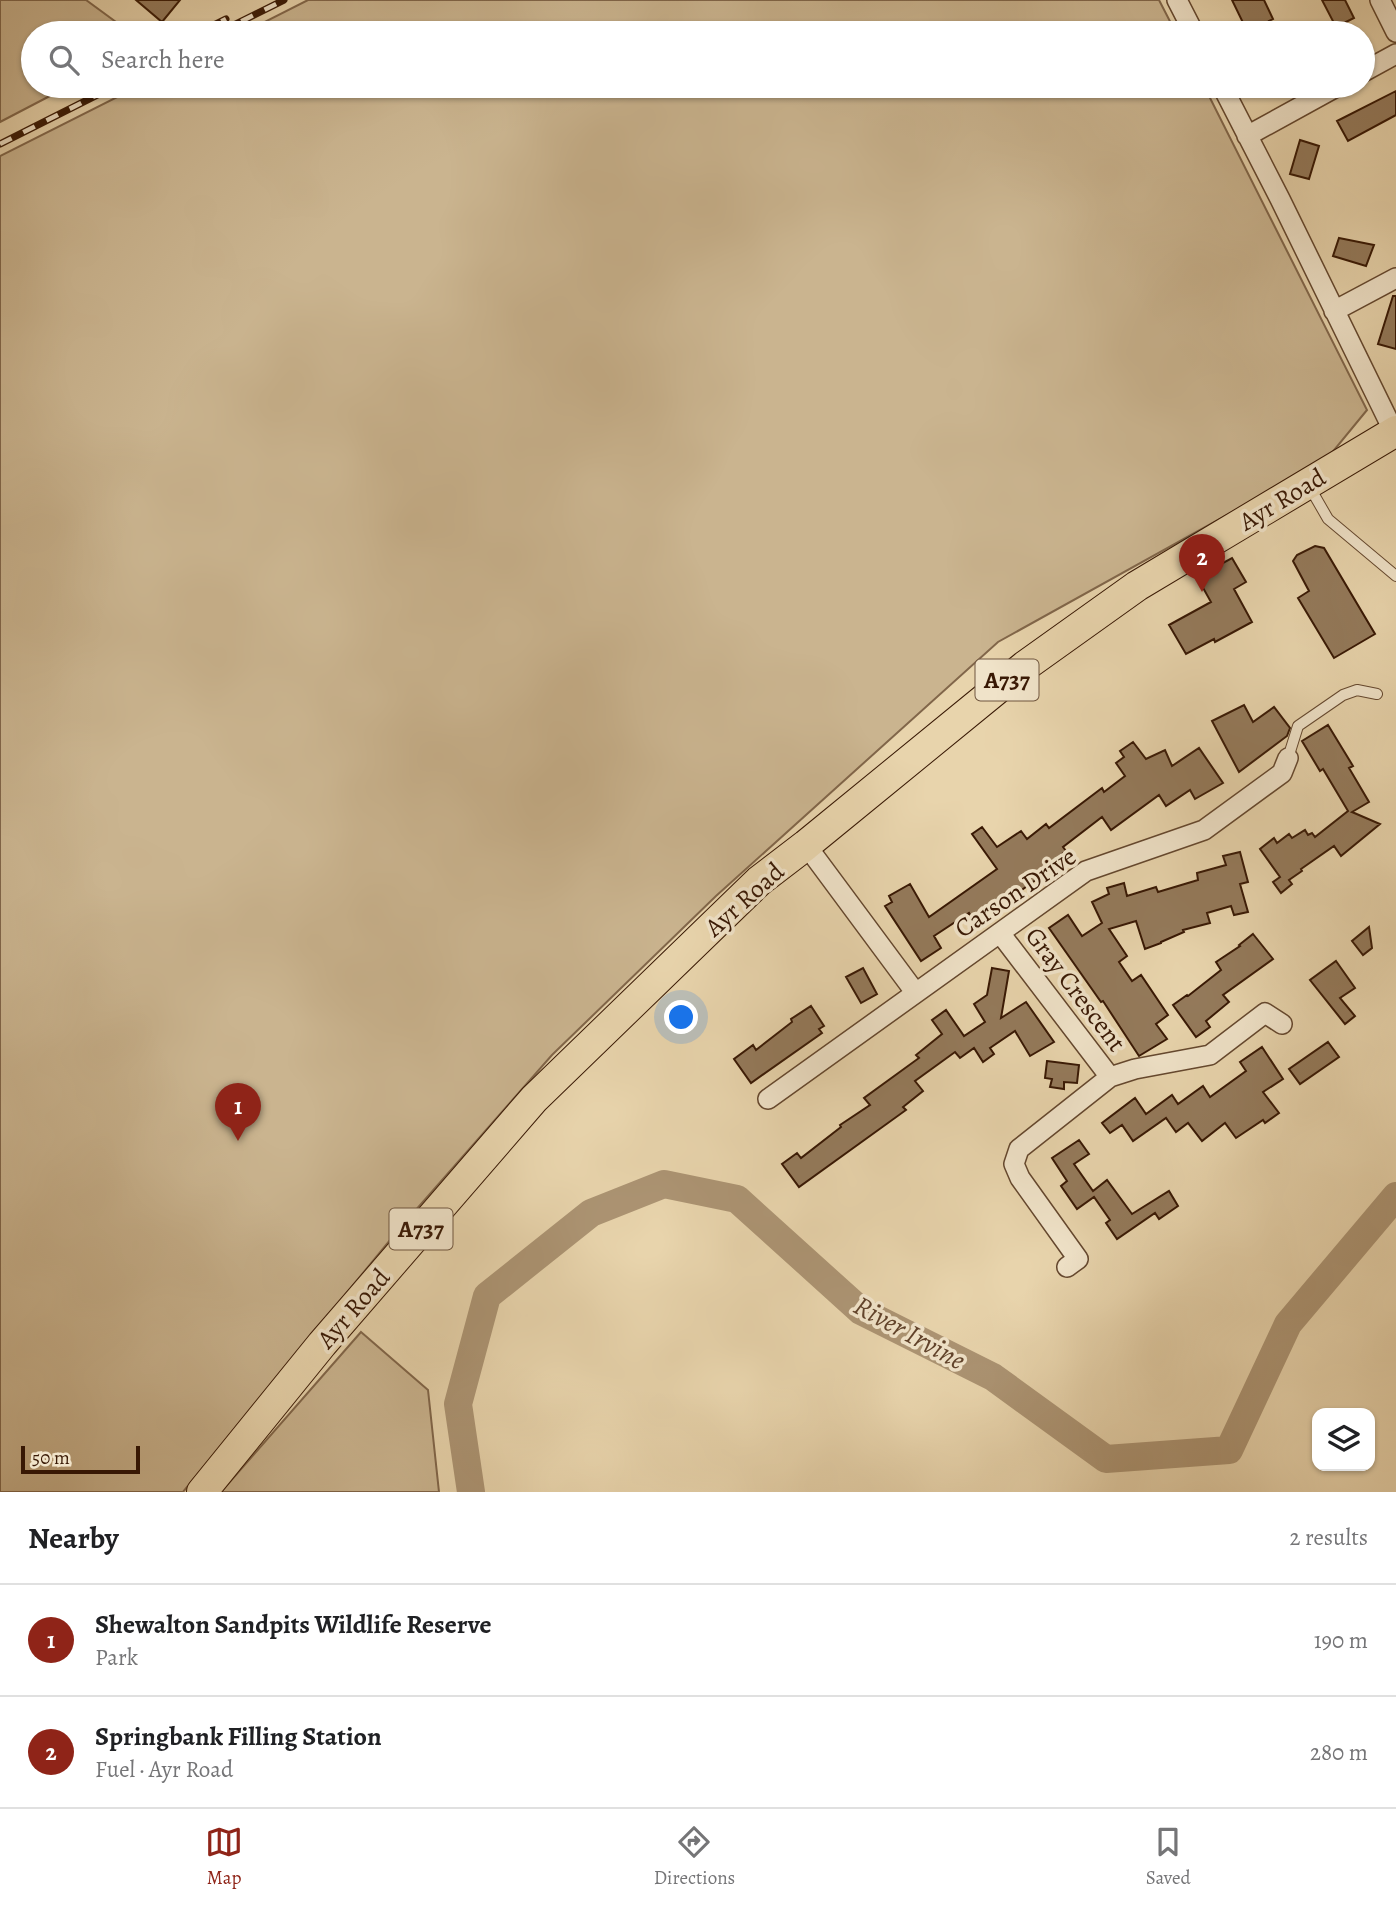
<!DOCTYPE html>
<meta charset="utf-8">
<style>
:root{--surface:#fff;--page:#f2f2f2;--text:#202124;--muted:#757577;--line:#e0e0e0;--accent:#8f2418}
body{margin:0;font-family:Alegreya,serif;background:var(--page);color:var(--text)}
.controls{position:absolute;right:21px;bottom:21px;display:grid;overflow:hidden;border-radius:14px;box-shadow:0 2px 5px #0004}
.controls button{width:63px;height:63px;display:grid;place-items:center;padding:0;border:0;border-bottom:2px solid var(--line);background:var(--surface);color:var(--text);font:35px sans-serif}
.scale{position:absolute;left:21px;bottom:18px;width:119px;box-sizing:border-box;padding-left:7px;border:4px solid #381804;border-top:0;font-size:19px;line-height:24px;white-space:nowrap;color:#381804;-webkit-text-stroke:5px #f0e3c9;paint-order:stroke}
.you{position:absolute;left:682px;top:1018px;width:24px;height:24px;margin:-18px;border:5px solid #fff;border-radius:50%;background:#1a73e8;box-shadow:0 0 0 10px #1a73e833}
.badge{display:grid;place-items:center;width:46px;height:46px;border-radius:50%;background:var(--accent);color:#fff;font-size:23px;font-weight:700}
.pin{position:absolute;translate:-50% -58px;filter:drop-shadow(0 2px 4px #0008)}
.pin::after{content:'';position:absolute;top:37px;width:24px;height:21px;background:inherit;clip-path:polygon(0 0,100% 0,50% 100%)}
.list{margin:0;padding:0;list-style:none}
h2{display:flex;justify-content:space-between;align-items:center;height:91px;margin:0;padding:0 28px;font-size:30px}
h2 small{font-size:23px;font-weight:400;color:var(--muted)}
.list li{display:grid;grid-template-columns:46px 1fr auto;gap:21px;align-items:center;box-sizing:border-box;height:112px;padding:0 28px;border-top:2px solid var(--line)}
.list b{display:block;font-size:26px;white-space:nowrap}
.list p{margin:0;font-size:23px;white-space:nowrap;color:var(--muted)}
.list em{font-size:23px;font-style:normal;color:var(--muted)}
.icon{flex:none;width:38px;height:38px;fill:none;stroke:currentColor;stroke-width:2;stroke-linecap:round;stroke-linejoin:round}
.map{position:relative;flex:none;width:1396px;height:1492px;overflow:hidden}
.search{position:absolute;background:var(--surface);box-shadow:0 2px 5px #0004;left:21px;right:21px;top:21px;height:77px;display:flex;align-items:center;gap:18px;box-sizing:border-box;padding:0 24px;border-radius:38px;color:var(--muted);font-size:26px}
.sheet{height:315px;background:var(--surface)}
nav{display:flex;justify-content:space-around;align-items:center;box-sizing:border-box;height:98px;border-top:2px solid var(--line);background:var(--surface);font-size:19px;color:var(--muted)}
nav a{display:grid;justify-items:center;gap:4px}
nav .on{color:var(--accent)}
.map>svg:first-child{display:block}
.green{fill:#cab48f;stroke:#81664a;stroke-width:2}
.lines{fill:none;stroke-linecap:round;stroke-linejoin:round}
.river{stroke:#ac9473;stroke-width:28}
.building{fill:#947a5b;stroke:#381804;stroke-width:2}
.service-casing{stroke:#64472e;stroke-width:12}
.minor-casing{stroke:#64472e;stroke-width:22}
.primary-casing{stroke:#381804;stroke-width:32}
.service{stroke:#f0e3c9;stroke-width:10}
.minor{stroke:#f0e3c9;stroke-width:19}
.primary{stroke:#e8d4ac;stroke-width:30}
.rail-casing{stroke:#381804;stroke-width:7}
.rail{stroke:#f0e3c9;stroke-width:4.5;stroke-dasharray:13;stroke-linecap:butt}
.labels{text-anchor:middle;stroke-width:7;stroke-linejoin:round;paint-order:stroke}
.shield{fill:#f0e3c9;stroke:#6f553f;stroke-width:2}
.shield-label{font-size:24px;font-weight:bold;fill:#381804}
.street-label{font-size:26px;fill:#381804;stroke:#f0e3c9}
.water-label{font-size:28px;font-style:italic;fill:#61432b;stroke:#f0e3c9}
</style>
<div class="map">
<svg width="1396" height="1492" viewBox="0 0 1396 1492">
<rect width="100%" height="100%" fill="#e8d4ac"/>
<filter id="stains"><feTurbulence type="fractalNoise" baseFrequency=".00286" numOctaves="4"/><feColorMatrix values="0 0 0 0 .2 0 0 0 0 .09 0 0 0 0 .02 0 0 0 .5 -.17"/></filter>
<radialGradient id="worn" r=".72"><stop offset=".6" stop-color="#630" stop-opacity="0"/><stop offset="1" stop-color="#630" stop-opacity=".3"/></radialGradient>
<path class="green" d="M0 0H86L131 33H33V86H69L0 122Z
M308 0H1159L1176 33H243Z
M139 86H1204L1367 410 1326 460 998 642 716 896 552 1055 400 1228 183 1492H0V156Z
M361 1332 428 1390 439 1492H221Z"/>
<g class="lines">
<path class="river" d="M471 1492 458 1404 487 1296 591 1213 664 1184 737 1199 861 1311 993 1377 1106 1459 1229 1450 1288 1324 1396 1196"/>
</g>
<path class="building" d="M136 0H180L162 22Z
M1232 0H1264L1273 19 1269 21 1274 29 1262 33 1259 28 1248 33Z
M1322 0H1345L1354 18 1336 27Z
M1396 91V115L1348 141 1337 121Z
M1300 140 1319 146 1309 179 1290 174Z
M1339 238 1374 245 1366 266 1333 256Z
M1393 296H1396V349L1378 344Z
M1315 546 1324 548 1375 634 1334 658 1298 598 1309 591 1293 561 1297 555Z
M1232 558 1246 582 1234 589 1252 622 1215 642 1214 639 1186 654 1169 625 1211 602 1197 577Z
M1244 705 1253 722 1274 707 1290 728 1287 736 1239 772 1212 721Z
M1328 725 1353 766 1349 768 1369 802 1352 812 1380 824 1341 856 1334 846 1301 869 1302 871 1289 880 1292 884 1281 893 1273 882 1280 877 1260 849 1274 838 1277 843 1289 834 1292 838 1305 830 1308 835 1312 833 1315 837 1348 811 1323 769 1320 771 1302 741Z
M1133 742 1146 759 1165 750 1172 766 1199 748 1223 783 1195 799 1190 790 1166 806 1159 795 1111 830 1102 817 1063 847 1066 851 1037 872 1040 877 975 923 969 913 934 936 941 948 921 961 885 906 892 902 889 896 910 884 929 917 997 869 972 834 982 827 997 847 1021 831 1027 839 1046 824 1049 828 1102 788 1104 792 1125 776 1116 763 1124 757 1120 751Z
M1240 852 1248 882 1240 884 1248 912 1234 915 1231 906 1207 913 1210 923 1183 930 1184 932 1161 942V943L1145 949 1136 921 1109 929 1127 956 1119 962 1132 981 1141 975 1168 1015 1156 1024 1167 1039 1139 1056 1103 1001 1101 1002 1049 928 1068 915 1082 936 1102 923 1092 902 1109 894 1107 888 1124 883 1127 896 1156 887 1158 892 1198 880 1197 873 1226 865 1223 856Z
M1369 927 1372 948 1363 955 1352 941Z
M1253 934 1273 959 1223 995 1229 1002 1206 1021 1210 1027 1196 1037 1173 1005 1187 995 1188 996 1221 970 1216 962 1240 946 1239 945Z
M1336 961 1355 988 1340 998 1355 1016 1345 1024 1310 980Z
M863 968 877 994 861 1003 846 977Z
M992 968 1009 971 1001 1018 1026 1002 1054 1042 1030 1056 1015 1031 990 1048 994 1054 983 1062 974 1048 960 1058 955 1052 915 1081 923 1091 903 1107 906 1110 799 1187 782 1164 797 1153 801 1158 841 1127 840 1125 870 1105 864 1098 919 1058 916 1055 942 1034 932 1020 946 1010 964 1036 985 1022 974 1004 987 995Z
M811 1006 824 1026 819 1029 822 1033 751 1083 734 1059 753 1045 756 1050 792 1022 791 1019Z
M1328 1042 1339 1057 1300 1084 1289 1069Z
M1262 1047 1283 1079 1263 1092 1279 1113 1265 1123 1263 1120 1236 1138 1225 1123 1202 1141 1188 1123 1176 1132 1166 1118 1133 1141 1122 1125 1110 1133 1102 1123 1135 1098 1146 1114 1172 1095 1178 1104 1203 1086 1210 1097 1246 1071 1240 1062Z
M1047 1061 1079 1065 1077 1083 1064 1082V1089L1050 1087 1052 1079 1045 1078Z
M1079 1140 1089 1154 1074 1164 1093 1191 1107 1180 1132 1214 1169 1191 1178 1206 1159 1219 1155 1213 1117 1239 1106 1223 1110 1220 1094 1197 1077 1209 1061 1186 1067 1181 1052 1158Z"/>
<g class="lines">
<g class="service-casing">
<path id="service" d="M1309 486 1328 519 1396 576
M1288 758 1298 726 1343 695 1357 690 1377 694"/>
</g>
<g class="minor-casing">
<path id="minor" d="M1177 0 1194 33
M1380 0 1396 32
M1363 72 1396 54
M1222 86 1280 199 1394 432
M1247 136 1338 86
M1334 311 1396 278
M806 845 915 992
M1000 933 1110 1077
M768 1099 1086 871 1204 830 1282 773 1288 758
M1067 1267 1078 1259 1020 1178 1014 1164 1019 1149 1110 1077 1135 1069 1210 1055 1265 1013 1282 1024"/>
</g>
<g class="primary-casing">
<path id="primary" d="M202 1492 322 1344 534 1099 759 881 806 845 1025 666 1137 586 1396 431"/>
</g>
<use href="#service" class="service"/>
<use href="#minor" class="minor"/>
<use href="#primary" class="primary"/>
<g class="rail-casing">
<path id="rail" d="M198 33 226 19
M218 33 284 0
M0 144 115 86"/>
</g>
<use href="#rail" class="rail"/>
</g>
<g class="labels">
<g class="shield">
<rect x="975.5" y="659.5" width="63" height="41" rx="5"/>
<rect x="389.5" y="1208.5" width="63" height="41" rx="5"/>
</g>
<g class="shield-label">
<text x="1007" y="688">A737</text>
<text x="421" y="1237">A737</text>
</g>
<g class="street-label">
<text transform="translate(1282 499) rotate(-31)" y="9">Ayr Road</text>
<text transform="translate(1015 892) rotate(-34)" y="9">Carson Drive</text>
<text transform="translate(744 899) rotate(-42)" y="9">Ayr Road</text>
<text transform="translate(1076 989) rotate(53)" y="9">Gray Crescent</text>
<text transform="translate(353 1308) rotate(-49)" y="9">Ayr Road</text>
</g>
<g class="water-label">
<text transform="translate(910 1332) rotate(29)" y="10">River Irvine</text>
</g>
</g>
<rect width="100%" height="100%" filter="url(#stains)"/>
<rect width="100%" height="100%" fill="url(#worn)"/>
</svg>
<div class="controls">
<button><svg class="icon" aria-label="layers" viewBox="0 0 24 24"><path d="M12 4l9 5-9 5-9-5zM3 14l9 5 9-5"/></svg></button>
</div>
<div class="scale">50 m</div>
<div class="you"></div>
<div class="pin badge" style="left:238px;top:1141px">1</div>
<div class="pin badge" style="left:1202px;top:592px">2</div>
<div class="search"><svg class="icon" aria-label="search" viewBox="0 0 24 24"><circle cx="10" cy="10" r="6"/><path d="M15 15l6 6"/></svg>Search here</div>
</div>
<section class="sheet">
<h2>Nearby<small>2 results</small></h2>
<ul class="list">
<li><span class="badge">1</span><div><b>Shewalton Sandpits Wildlife Reserve</b><p>Park</p></div><em>190 m</em></li>
<li><span class="badge">2</span><div><b>Springbank Filling Station</b><p>Fuel · Ayr Road</p></div><em>280 m</em></li>
</ul>
</section>
<nav>
<a class="on"><svg class="icon" aria-label="map" viewBox="0 0 24 24"><path d="M3 6l6-2 6 2 6-2v14l-6 2-6-2-6 2zM9 4v14M15 6v14"/></svg>Map</a>
<a><svg class="icon" aria-label="directions" viewBox="0 0 24 24"><path d="M12 3l9 9-9 9-9-9zM9 14v-3h6M13 9l2 2-2 2"/></svg>Directions</a>
<a><svg class="icon" aria-label="saved" viewBox="0 0 24 24"><path d="M7 4h10v16l-5-4-5 4z"/></svg>Saved</a>
</nav>
